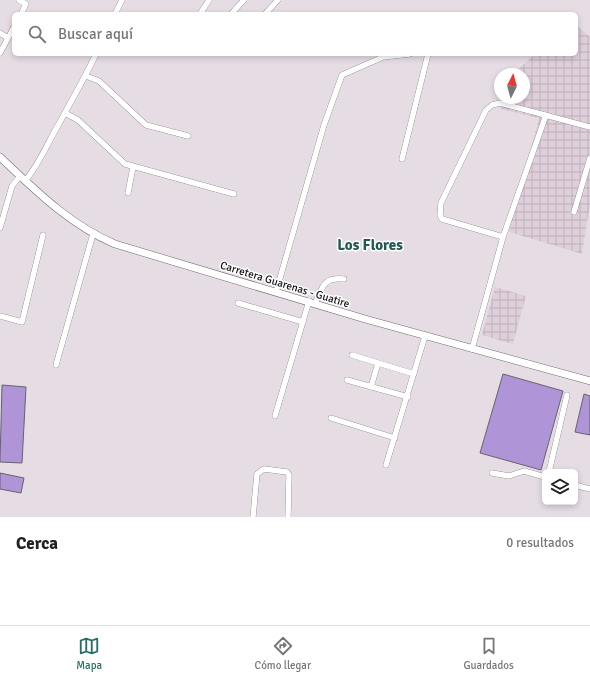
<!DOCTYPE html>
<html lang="es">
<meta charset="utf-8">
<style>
:root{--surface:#fff;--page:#f6f6f6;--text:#222;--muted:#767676;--line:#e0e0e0;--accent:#266d64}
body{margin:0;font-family:Signika,sans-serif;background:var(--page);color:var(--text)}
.controls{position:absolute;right:12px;bottom:12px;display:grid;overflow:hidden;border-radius:6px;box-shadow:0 2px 6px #0003}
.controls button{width:36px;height:36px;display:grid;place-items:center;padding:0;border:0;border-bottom:1px solid var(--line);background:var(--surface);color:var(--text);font:20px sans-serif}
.compass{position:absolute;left:494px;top:68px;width:36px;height:36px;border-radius:50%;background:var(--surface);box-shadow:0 2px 6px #0003;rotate:6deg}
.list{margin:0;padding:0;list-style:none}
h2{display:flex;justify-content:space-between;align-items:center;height:52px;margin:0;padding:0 16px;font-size:17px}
h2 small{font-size:13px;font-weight:400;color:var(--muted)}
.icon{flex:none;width:22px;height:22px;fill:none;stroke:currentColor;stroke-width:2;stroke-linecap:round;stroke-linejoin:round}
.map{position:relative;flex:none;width:590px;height:517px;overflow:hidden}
.search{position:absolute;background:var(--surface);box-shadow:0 2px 6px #0003;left:12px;right:12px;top:12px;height:44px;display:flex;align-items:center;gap:10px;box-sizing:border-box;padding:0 14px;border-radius:6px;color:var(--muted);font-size:15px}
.sheet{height:108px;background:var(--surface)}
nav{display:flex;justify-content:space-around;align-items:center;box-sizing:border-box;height:56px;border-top:1px solid var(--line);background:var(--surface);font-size:11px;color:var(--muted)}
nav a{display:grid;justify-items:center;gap:2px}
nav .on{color:var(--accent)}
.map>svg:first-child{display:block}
.industrial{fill:url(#industrial-grid)}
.building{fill:#b094d8;stroke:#66636b}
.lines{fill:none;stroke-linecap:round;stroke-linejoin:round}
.minor-casing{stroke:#736b71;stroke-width:6}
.major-casing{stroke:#736b71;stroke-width:8}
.minor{stroke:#fff;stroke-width:5.5}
.major{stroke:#fff;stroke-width:7}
.labels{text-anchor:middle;stroke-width:3;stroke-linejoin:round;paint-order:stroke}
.street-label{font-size:11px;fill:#141113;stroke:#fff}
.district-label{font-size:15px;font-weight:bold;fill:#225a53;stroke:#fff}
</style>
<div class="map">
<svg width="590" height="517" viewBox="0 0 590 517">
<defs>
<pattern id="industrial-grid" width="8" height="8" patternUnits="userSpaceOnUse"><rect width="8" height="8" fill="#dfcfdb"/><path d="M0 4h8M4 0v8" fill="none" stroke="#beb1bb"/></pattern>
</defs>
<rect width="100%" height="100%" fill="#e6dde4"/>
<path class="industrial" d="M576 25 590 37V204L582 254 509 232 539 118 501 109 503 98H524V74H513L535 54H576Z
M495 287 526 296 513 344 482 335Z"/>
<path class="building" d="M503 374 563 391 541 470 480 453Z
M2 385 26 387 22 463 0 462Z
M584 394 590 396V435L575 432Z
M0 473 24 478 21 493 0 489Z"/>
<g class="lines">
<g class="minor-casing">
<path id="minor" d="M19 0 26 4 21 14
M115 14 122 0
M200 14 209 0
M231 14 244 0
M265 14 278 0
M0 33 8 38
M0 53 14 27
M86 76 99 81 146 125 188 136
M65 113 78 120 125 164 234 194
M402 159 428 54
M25 181C40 163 48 142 60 122 72 99 85 78 96 54
M128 193 133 167
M574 212 590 158
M0 228 12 186 20 176
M503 237 442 219 440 215 441 203 486 110 492 105 500 103 590 127
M276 292 324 125 342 75 383 57 410 54
M238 303 303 322
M315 304C323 286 323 277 344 279
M0 316 22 322 43 235
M472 349 503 237 546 115
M352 355 414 374
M56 365 93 234
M347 380 408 397
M371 387 378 363
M275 416 309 301
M331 418 395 438
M386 465 425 336
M549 472 567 395
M492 473 509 476 524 471 545 477
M575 485 590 489
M253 517 257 474 264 469 287 472 289 475 288 517"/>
</g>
<g class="major-casing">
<path id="major" d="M0 157C35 190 70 225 115 244L365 319 590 381"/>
</g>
<use href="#minor" class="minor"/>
<use href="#major" class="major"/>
</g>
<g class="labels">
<g class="street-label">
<text transform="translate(285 284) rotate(17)" y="4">Carretera Guarenas - Guatire</text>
</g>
<g class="district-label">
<text x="370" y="250">Los Flores</text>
</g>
</g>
</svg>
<div class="controls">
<button><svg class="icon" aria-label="layers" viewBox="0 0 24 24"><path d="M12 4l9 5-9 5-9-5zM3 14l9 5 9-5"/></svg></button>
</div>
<svg class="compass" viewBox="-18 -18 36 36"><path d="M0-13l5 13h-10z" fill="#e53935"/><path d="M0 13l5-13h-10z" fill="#767676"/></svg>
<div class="search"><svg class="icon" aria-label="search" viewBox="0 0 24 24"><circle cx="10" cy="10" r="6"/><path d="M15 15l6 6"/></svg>Buscar aquí</div>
</div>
<section class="sheet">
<h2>Cerca<small>0 resultados</small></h2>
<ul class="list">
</ul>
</section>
<nav>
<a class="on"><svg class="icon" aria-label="map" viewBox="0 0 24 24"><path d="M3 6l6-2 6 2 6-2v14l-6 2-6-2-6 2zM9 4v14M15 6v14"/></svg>Mapa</a>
<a><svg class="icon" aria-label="directions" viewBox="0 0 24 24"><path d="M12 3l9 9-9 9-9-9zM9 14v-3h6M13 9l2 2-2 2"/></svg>Cómo llegar</a>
<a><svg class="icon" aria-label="saved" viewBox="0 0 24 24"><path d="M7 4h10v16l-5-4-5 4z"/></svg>Guardados</a>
</nav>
